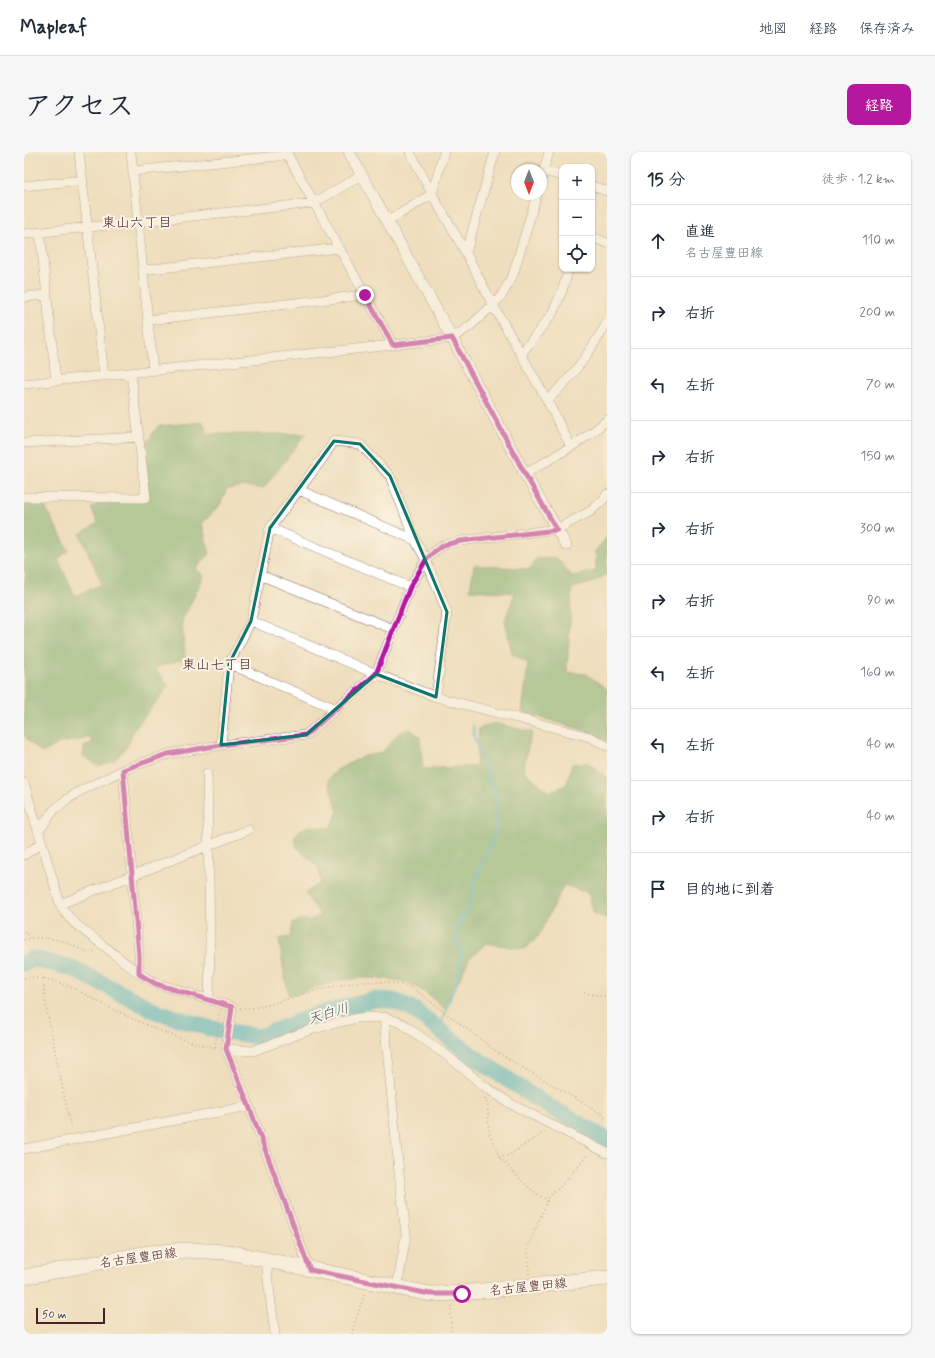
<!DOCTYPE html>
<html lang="ja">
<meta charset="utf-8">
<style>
:root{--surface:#fff;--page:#f6f6f7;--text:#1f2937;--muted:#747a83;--line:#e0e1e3;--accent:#b5179e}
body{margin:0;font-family:Mynerve,"Klee One",sans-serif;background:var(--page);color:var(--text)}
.controls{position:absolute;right:12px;top:12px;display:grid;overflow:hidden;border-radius:8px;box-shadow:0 1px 3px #0004}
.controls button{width:36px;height:36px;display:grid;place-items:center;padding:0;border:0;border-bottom:1px solid var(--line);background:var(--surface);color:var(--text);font:20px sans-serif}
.compass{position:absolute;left:487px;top:12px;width:36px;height:36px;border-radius:50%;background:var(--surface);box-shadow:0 1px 3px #0004;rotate:180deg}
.scale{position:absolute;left:12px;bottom:10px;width:69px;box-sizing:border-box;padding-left:4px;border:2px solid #4a1f2b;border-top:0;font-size:11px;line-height:14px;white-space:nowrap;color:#4a1f2b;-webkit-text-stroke:3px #fcf5e5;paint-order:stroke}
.stop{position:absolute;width:12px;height:12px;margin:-9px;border:3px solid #b5179e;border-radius:50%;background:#fff}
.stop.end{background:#b5179e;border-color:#fff;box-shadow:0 1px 4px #0008}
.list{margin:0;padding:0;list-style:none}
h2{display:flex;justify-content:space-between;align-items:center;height:52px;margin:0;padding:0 16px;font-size:17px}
h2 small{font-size:13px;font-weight:400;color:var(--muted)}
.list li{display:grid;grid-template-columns:26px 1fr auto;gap:12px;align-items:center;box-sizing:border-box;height:72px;padding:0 16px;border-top:1px solid var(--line)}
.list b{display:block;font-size:15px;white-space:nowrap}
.list p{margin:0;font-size:13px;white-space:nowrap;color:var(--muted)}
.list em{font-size:13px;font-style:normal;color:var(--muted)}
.icon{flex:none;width:22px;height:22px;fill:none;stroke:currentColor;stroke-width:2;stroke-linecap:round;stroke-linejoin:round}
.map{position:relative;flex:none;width:583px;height:1182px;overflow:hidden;border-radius:8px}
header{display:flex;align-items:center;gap:24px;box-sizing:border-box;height:56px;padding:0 20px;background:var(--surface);border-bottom:1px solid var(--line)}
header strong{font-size:19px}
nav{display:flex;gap:22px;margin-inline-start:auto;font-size:14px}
.intro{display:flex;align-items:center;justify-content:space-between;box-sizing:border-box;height:96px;padding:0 24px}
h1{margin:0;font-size:28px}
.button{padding:10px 18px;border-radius:8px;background:var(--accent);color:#fff;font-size:14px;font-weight:700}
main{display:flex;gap:24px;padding:0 24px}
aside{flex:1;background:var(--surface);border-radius:8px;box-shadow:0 1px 3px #0004}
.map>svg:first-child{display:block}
.forest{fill:#71ac6c;stroke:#5e664c}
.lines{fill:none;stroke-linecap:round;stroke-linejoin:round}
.stream{stroke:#43b0c1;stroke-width:3}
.river{stroke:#43b0c1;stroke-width:17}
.minor-casing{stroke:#83625e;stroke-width:10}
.tertiary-casing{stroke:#83625e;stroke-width:12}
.primary-casing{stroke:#83625e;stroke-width:16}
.path{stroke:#83625e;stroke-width:1.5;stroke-dasharray:1 3;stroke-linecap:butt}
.minor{stroke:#fff;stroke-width:9}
.tertiary{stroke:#fff;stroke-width:11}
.primary{stroke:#fff;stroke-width:15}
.route{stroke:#b5179e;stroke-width:5}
.marked{fill:none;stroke:#0f766e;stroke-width:3;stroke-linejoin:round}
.labels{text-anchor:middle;stroke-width:4;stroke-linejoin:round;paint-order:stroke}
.street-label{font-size:13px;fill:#4a1f2b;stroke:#fcf5e5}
.neighbourhood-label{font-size:14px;fill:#4a1f2b;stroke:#fcf5e5}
.water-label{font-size:14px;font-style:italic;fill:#475967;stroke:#fcf5e5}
</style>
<header>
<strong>Mapleaf</strong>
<nav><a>地図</a><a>経路</a><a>保存済み</a></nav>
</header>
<div class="intro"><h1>アクセス</h1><a class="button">経路</a></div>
<main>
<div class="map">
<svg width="583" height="1182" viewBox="0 0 583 1182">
<rect width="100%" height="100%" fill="#fcf5e5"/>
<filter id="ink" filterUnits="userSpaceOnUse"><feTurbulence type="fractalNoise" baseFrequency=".025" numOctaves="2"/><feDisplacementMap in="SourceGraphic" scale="8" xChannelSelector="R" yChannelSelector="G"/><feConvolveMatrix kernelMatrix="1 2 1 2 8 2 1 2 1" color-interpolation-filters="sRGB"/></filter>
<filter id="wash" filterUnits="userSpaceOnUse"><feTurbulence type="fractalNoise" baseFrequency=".012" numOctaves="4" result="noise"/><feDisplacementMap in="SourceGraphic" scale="16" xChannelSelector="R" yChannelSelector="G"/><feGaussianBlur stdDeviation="0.9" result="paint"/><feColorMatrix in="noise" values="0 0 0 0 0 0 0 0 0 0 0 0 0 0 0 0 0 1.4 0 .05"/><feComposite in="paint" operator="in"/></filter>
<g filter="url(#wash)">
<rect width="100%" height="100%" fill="#eedebd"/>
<path class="forest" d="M179 270 184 282H282L239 337 220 334 203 337 196 353 178 372 186 402 172 417 180 424 158 469 161 507 130 516 145 534 109 579 104 593 90 609 74 614 59 604 60 595 68 590 66 586 36 591 18 601 4 588 0 583V434L2 421 0 419V351H19L45 399 34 407 51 444 78 432 56 382 74 371 67 356 78 350 125 349 120 295 134 274Z
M583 385V422L568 431 548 436 543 520 562 522 583 537V589L562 579 498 560 504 511 488 502 481 468 491 441 446 438 450 413 506 417 512 407 533 406 548 424 572 419 571 399Z
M470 571 508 580 499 618 525 640 542 633 548 612 564 611 583 626V766L570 762 564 741 540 733 514 785 501 797 462 791 445 807 421 857 401 840 383 830 364 827 341 826 315 828 265 844 260 821 255 787 266 785 269 771 278 767 285 769 296 763 281 741 297 731 294 715 273 696 270 685C282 670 289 675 306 676L314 660 304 628 314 617 340 604 358 601 374 581 386 577 396 585 399 617 452 614 455 576Z"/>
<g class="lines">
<path class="stream" d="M415 878 437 814V803L432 784V777L445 754 451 727 472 681 473 658 471 643 450 585 449 574"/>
<path class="river" d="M0 811 9 807 48 816 134 860 185 876 236 885 295 862 350 848 370 849 390 858 446 902 516 949 583 988"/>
</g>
</g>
<g filter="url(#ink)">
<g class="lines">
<g class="minor-casing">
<path id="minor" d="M55 0 80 224
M107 0 129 219
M262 0 369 193
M386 0 408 42 442 101 469 153 523 248 547 295
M109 19 264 3
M520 19 538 24
M517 28 525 0
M0 34 59 28
M568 34 583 39
M364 69 408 42 420 0
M16 80 32 229
M0 82 290 51 338 23
M568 85 583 91
M442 101 471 0
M119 118 315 96
M0 145 22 143
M124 168 341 143
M497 202 528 162 538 139 545 117
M0 232 369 193 428 186 445 175 469 153 478 143 489 123 513 42
M523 248C548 227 566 199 583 171
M0 291 115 285
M501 322C529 305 559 290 583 268
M275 338 391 388
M0 345 122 346 107 221
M246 376 386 435
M236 423 369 477
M227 469 352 522 412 545 566 585 583 594
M205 512 312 557
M197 593 205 512 227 469 246 376 299 306 310 289 336 292 366 324 391 388 402 408 423 460 412 545
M99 618 115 803V822
M183 621 186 786 185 848
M0 631 36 752C44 769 62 780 76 791 95 805 111 821 132 831L208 855 202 897 225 954 286 1118
M14 680 30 658 41 649 56 639 99 618 144 602 197 593 282 583 352 522 386 435 402 408 411 399 420 393 437 389 533 377 567 359 580 347 583 342
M0 703 18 691
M36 752 224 678
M360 865 375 1020 382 1083 373 1136
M202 897 229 899 283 879 305 873 333 866 360 865 379 872 390 880 426 906 460 934 487 952 583 1001
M0 997 225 954
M244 1108 243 1120 251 1182"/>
</g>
<g class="tertiary-casing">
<path id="tertiary" d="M325 0 428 186 501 322 542 393"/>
</g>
<g class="primary-casing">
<path id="primary" d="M0 1125 123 1101 162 1098 204 1100 406 1142 438 1141 583 1126"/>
</g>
<path class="path" d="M0 779 7 786
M0 788C14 784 28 786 41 790 50 793 62 803 71 799
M0 826C37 822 68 849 101 863 130 877 161 890 193 896
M19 826 22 854 47 978
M560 841 583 845
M216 856C240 857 251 850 273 844 309 833 353 822 390 837L476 902 578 962 583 968
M191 895 196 859
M461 946C466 956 463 966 465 978 467 987 472 996 475 1005L476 1006
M521 980 485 1003 476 1006C490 1020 507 1041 524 1048
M505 1122 504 1097 506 1090 525 1045 539 1032 564 1002
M427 1154V1182
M328 1182 330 1173 341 1141"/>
<use href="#minor" class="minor"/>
<use href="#tertiary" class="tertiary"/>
<use href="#primary" class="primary"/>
</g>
</g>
<g class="lines" filter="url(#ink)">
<path class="route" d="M341 143 369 193 428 186 501 322 533 378 437 389 420 393 411 399 402 408 386 435 352 522 282 583 197 593 144 602 99 618 115 803V822L132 832 208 855 202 897 225 954 286 1118 406 1142H438"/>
</g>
<path d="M0 0H583V1182H0ZM310 289 336 292 366 324 423 460 412 545 352 522 282 583 197 593 205 512 227 469 246 376Z" fill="#eedebd" fill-opacity=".55" fill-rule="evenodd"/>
<path class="marked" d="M310 289 336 292 366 324 423 460 412 545 352 522 282 583 197 593 205 512 227 469 246 376Z"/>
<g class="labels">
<g class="street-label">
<text transform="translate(114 1105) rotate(-8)" y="5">名古屋豊田線</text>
<text transform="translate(504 1134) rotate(-6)" y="5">名古屋豊田線</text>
</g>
<g class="neighbourhood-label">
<text x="113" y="75">東山六丁目</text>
<text x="193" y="517">東山七丁目</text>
</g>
<g class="water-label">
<text transform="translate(304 861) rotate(-17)" y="5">天白川</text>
</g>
</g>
</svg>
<div class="controls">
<button>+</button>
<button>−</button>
<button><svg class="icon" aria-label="locate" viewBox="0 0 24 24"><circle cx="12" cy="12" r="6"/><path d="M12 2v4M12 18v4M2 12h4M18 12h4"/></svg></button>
</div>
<svg class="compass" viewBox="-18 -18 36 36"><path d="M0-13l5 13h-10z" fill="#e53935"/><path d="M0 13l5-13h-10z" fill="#747a83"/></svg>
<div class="scale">50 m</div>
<div class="stop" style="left:438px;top:1142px"></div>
<div class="stop end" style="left:341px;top:143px"></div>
</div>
<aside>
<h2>15 分<small>徒歩 · 1.2 km</small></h2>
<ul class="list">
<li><svg class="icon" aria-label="ahead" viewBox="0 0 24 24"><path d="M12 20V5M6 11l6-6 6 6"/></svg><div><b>直進</b><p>名古屋豊田線</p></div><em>110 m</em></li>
<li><svg class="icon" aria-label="right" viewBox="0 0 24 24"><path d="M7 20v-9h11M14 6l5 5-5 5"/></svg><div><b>右折</b></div><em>200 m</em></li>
<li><svg class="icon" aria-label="left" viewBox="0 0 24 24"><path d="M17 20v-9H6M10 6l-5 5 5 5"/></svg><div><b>左折</b></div><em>70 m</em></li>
<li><svg class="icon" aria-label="right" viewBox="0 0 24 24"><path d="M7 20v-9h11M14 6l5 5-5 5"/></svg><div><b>右折</b></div><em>150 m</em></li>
<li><svg class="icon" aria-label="right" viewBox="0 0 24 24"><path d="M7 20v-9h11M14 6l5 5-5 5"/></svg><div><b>右折</b></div><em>300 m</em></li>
<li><svg class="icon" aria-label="right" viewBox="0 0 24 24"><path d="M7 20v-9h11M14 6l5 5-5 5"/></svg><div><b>右折</b></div><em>90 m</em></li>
<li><svg class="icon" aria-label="left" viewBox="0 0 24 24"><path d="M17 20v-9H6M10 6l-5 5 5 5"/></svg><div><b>左折</b></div><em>160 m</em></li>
<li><svg class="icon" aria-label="left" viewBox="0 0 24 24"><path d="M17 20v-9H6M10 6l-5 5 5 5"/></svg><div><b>左折</b></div><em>40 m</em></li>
<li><svg class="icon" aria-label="right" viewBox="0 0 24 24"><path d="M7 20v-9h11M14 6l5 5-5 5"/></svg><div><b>右折</b></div><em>40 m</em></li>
<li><svg class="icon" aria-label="arrive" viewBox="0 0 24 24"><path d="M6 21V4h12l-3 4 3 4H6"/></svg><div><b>目的地に到着</b></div></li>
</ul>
</aside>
</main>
